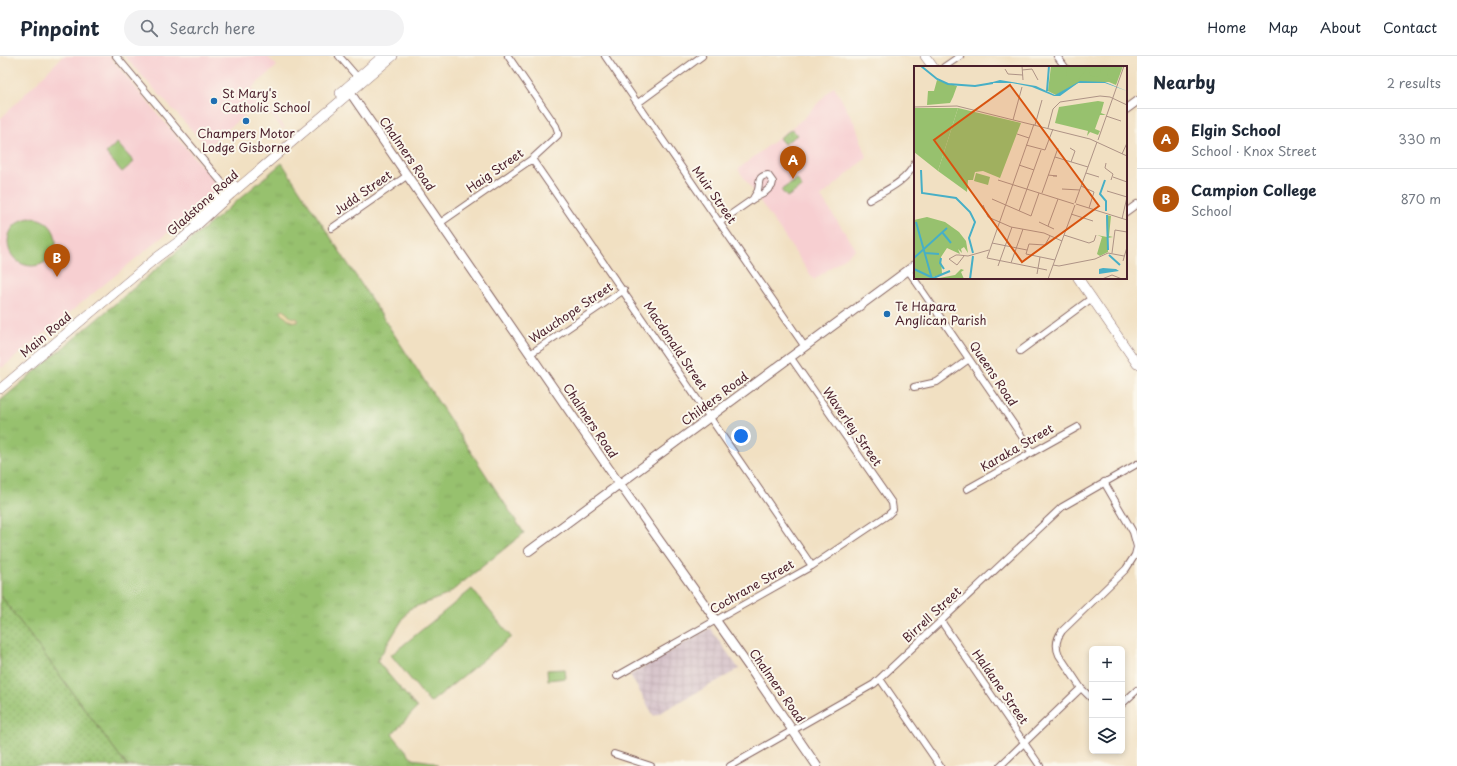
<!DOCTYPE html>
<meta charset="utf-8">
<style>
:root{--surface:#fff;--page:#f2f2f3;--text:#1f2937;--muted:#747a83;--line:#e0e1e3;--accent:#b45309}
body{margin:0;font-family:"Playpen Sans",sans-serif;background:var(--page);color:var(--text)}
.controls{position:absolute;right:12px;bottom:12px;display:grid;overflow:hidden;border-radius:6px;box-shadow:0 2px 6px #0003}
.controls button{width:36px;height:36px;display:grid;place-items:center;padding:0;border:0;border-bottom:1px solid var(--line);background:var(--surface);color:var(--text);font:20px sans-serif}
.you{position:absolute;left:741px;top:380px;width:14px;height:14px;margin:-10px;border:3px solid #fff;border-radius:50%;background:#1a73e8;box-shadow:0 0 0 6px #1a73e833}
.badge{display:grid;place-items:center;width:26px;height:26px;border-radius:50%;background:var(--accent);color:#fff;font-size:13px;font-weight:700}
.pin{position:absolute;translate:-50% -33px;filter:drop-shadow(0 1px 2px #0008)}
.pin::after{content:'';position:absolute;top:21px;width:14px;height:12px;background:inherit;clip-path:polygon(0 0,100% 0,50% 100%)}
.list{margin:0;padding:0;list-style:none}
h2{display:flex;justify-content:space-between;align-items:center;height:52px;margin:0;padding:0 16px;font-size:17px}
h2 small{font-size:13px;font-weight:400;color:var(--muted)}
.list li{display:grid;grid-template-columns:26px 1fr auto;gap:12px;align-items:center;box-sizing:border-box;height:60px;padding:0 16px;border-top:1px solid var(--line)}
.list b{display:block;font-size:15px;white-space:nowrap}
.list p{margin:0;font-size:13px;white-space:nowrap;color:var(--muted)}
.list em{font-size:13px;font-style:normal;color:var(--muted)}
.icon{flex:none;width:22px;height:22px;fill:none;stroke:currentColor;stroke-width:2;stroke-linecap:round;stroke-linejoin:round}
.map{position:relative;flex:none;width:1137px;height:710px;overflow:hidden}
header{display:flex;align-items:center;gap:24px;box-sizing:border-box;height:56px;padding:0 20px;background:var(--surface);border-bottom:1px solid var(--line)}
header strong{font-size:19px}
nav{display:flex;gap:22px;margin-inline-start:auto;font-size:14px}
.search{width:280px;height:36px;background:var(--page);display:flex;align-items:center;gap:10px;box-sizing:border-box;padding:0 14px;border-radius:22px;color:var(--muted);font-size:15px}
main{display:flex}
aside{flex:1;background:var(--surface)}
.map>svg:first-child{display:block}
.built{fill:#f7cfd1}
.industrial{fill:url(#industrial-grid)}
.grass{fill:url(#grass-tufts);stroke:#70704c}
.sand{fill:url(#sand-dots);stroke:#9c7c64}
.park{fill:url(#park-dots);stroke:#70704c}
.garden{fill:#97c16e;stroke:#70704c}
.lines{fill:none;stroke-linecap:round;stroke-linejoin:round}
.minor-casing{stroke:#846360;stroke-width:8}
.tertiary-casing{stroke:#846360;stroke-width:10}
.secondary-casing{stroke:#846360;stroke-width:10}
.minor{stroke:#fff;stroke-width:6}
.tertiary{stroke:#fff;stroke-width:8}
.secondary{stroke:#fff;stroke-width:9}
.poi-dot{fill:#1f6fb2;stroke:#fbf7ec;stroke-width:1.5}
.labels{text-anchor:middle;stroke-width:4;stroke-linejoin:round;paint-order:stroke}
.poi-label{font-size:12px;fill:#4a1f2b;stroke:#fbf7ec;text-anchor:start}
.street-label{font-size:12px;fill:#4a1f2b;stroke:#fbf7ec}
.inset-river{fill:none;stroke:#47afc6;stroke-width:2}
.inset-road{fill:none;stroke:#ae9386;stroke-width:1}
.view{fill:#d8530f;fill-opacity:0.15;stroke:#d8530f;stroke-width:2}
.inset-edge{fill:none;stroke:#4a1f2b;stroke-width:2}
</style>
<header>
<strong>Pinpoint</strong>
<div class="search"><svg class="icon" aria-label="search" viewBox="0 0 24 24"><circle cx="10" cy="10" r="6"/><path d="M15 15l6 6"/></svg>Search here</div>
<nav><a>Home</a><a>Map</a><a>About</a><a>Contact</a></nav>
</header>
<main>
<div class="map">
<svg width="1137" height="710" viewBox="0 0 1137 710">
<defs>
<pattern id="industrial-grid" width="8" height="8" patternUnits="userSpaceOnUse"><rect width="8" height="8" fill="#d2bdc6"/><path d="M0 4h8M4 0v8" fill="none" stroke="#b6a2aa"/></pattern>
<pattern id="grass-tufts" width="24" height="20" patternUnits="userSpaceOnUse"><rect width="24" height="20" fill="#97c16e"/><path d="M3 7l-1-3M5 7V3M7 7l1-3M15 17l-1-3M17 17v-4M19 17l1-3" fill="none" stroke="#84a55f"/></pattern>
<pattern id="sand-dots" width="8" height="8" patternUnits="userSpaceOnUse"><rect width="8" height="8" fill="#eeda9e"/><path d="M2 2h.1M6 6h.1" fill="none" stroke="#cebb88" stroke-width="1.8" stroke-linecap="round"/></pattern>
<pattern id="park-dots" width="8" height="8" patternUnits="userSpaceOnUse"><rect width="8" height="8" fill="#97c16e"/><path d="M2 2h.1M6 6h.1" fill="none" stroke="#84a55f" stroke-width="1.8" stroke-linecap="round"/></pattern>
</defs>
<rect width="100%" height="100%" fill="#fbf7ec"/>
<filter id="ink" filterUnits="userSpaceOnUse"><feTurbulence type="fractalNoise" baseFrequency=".025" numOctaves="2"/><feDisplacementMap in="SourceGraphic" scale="8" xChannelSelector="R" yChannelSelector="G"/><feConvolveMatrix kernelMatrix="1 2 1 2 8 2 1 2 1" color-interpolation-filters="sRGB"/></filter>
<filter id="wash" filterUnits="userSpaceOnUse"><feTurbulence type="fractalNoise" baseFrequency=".012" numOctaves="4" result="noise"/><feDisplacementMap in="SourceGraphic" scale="16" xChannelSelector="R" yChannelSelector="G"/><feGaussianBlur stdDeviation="0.9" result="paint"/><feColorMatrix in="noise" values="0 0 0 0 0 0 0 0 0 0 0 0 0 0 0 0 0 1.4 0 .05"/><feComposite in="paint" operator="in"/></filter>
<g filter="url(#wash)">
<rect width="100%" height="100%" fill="#f1e0c2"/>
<path class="built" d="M63 0H109L221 133 2 312 0 309V63Z
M124 0H267L277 10 252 32 285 72 283 73 260 46 207 91Z
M834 30 856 70 867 101 821 141 856 193 814 224 738 113 804 62Z"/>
<path class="industrial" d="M710 572 739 613 654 660 630 619Z"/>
<path class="grass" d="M282 107 524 477 447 539 409 553 377 605 417 652 392 678 413 703 433 706 438 710H127L0 539V345Z"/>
<path class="sand" d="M283 253 290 261 298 263V266C291 266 285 262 281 256Z"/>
<path class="park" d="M792 73 797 79 784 88 779 82Z
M0 539 127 710H0Z"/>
<path class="garden" d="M117 87 134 106 122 116 106 97Z
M797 123 802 131 787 141 781 134Z
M8 186a24 24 0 1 1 48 0a24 24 0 1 1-48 0Z
M472 533 511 581 430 647 391 599Z
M565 613 566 622 548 624 547 614Z"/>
</g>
<g filter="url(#ink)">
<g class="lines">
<g class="minor-casing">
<path id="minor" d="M116 0 229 135
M339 0 359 23
M605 0 805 291
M1057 0 1065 11
M944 11 960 0
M638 47 702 0
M532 103 812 510
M869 144C886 134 906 126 915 107
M1126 156 1137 148
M720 166 753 143 763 138 772 130 773 126 768 119C757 120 760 126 758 134 757 137 754 140 753 143
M440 167 532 103 558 79V76L556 70 508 0
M332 172 408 119
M908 214 1021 379 1031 396
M1020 295 1092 242
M530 298 624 234
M914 331 937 326 969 303
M967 433 1078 371
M941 565 1040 710
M617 620 812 510 888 459 893 454 892 447 791 302
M880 623 940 710
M1092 643 1081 632 1059 599C1055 590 1056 583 1062 575L1126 513 1135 499 1137 491 1133 476 1104 426
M1122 648 1137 634
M614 698 651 710
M730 710 874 628 1062 451 1137 408
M1000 710 1081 632"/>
</g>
<g class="tertiary-casing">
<path id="tertiary" d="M347 32 616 423 749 611 817 710
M1126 53 1137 45
M529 495 915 209"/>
</g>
<g class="secondary-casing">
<path id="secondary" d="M925 0 933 11
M340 37 383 0
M194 164 211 146 233 128
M1078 222 1137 308
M0 333 156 202 182 183 231 138 393 0"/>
</g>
<use href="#minor" class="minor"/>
<use href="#tertiary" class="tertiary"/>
<use href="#secondary" class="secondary"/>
</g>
</g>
<g class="poi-dot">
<circle cx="214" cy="45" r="4"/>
<circle cx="246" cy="65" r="4"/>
<circle cx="887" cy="258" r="4"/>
</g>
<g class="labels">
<g class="poi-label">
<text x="222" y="42">St Mary's<tspan x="222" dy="14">Catholic School</tspan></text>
<text x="246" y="82" text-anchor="middle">Champers Motor<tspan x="246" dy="14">Lodge Gisborne</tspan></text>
<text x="895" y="255">Te Hapara<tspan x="895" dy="14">Anglican Parish</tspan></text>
</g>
<g class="street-label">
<text transform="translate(407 98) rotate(55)" y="4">Chalmers Road</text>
<text transform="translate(495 115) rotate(-35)" y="4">Haig Street</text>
<text transform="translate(363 137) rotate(-35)" y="4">Judd Street</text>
<text transform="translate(714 139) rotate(55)" y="4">Muir Street</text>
<text transform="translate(203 147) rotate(-42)" y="4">Gladstone Road</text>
<text transform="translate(571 257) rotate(-34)" y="4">Wauchope Street</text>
<text transform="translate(46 279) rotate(-40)" y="4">Main Road</text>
<text transform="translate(675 290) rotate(56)" y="4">Macdonald Street</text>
<text transform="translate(993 318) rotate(56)" y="4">Queens Road</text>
<text transform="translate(715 343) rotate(-37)" y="4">Childers Road</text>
<text transform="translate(590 365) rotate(56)" y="4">Chalmers Road</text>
<text transform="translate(852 371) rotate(55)" y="4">Waverley Street</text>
<text transform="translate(1017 392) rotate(-30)" y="4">Karaka Street</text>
<text transform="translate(752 531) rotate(-30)" y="4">Cochrane Street</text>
<text transform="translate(932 559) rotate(-43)" y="4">Birrell Street</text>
<text transform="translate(777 630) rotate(55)" y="4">Chalmers Road</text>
<text transform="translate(1000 631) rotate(55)" y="4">Haldane Street</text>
</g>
</g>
<g transform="translate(914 10)">
<rect width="213" height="213" fill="#f1e0c2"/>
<path d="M44 42 107 57 86 112 69 105 61 106 59 114H54L53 126 24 105ZM13 151 31 156 45 166 52 175 54 187 50 181 47 183 48 187 44 183 46 188 33 182 27 191 28 208 13 213H0V154ZM47 203 50 204 47 206 50 213H20L41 209Z" fill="#97c16e"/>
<path d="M23 14 43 20 39 31 36 37 13 39 14 25H20Z" fill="#97c16e"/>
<path d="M137 0 199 1 209 0 202 19 195 16H166L142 29 134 25ZM184 35 190 36 187 47 192 49H186L181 63 186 65 184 69 176 66 173 70 174 65 141 57 145 41ZM0 42H44L24 105 0 86ZM192 149 197 150 195 170 199 171 194 172V186L186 190 183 188 188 171 183 169 193 171Z" fill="#97c16e"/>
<path d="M175 5a6 6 0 1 1 12 0a6 6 0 1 1-12 0ZM152 0H171L172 4 164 14 158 15 153 10ZM193 8a6 6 0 1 1 12 0a6 6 0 1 1-12 0ZM62 107 76 111 74 119 60 115Z" fill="#97c16e"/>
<path d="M86 14 122 20 141 29 166 15 191 16 213 25 191 17H164L146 30H140L118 21 98 17H75ZM189 202 202 203 205 205 185 208V203Z" fill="#47afc6"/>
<path class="inset-river" d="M7 0 23 13 34 18 61 20 79 17M133 25 135 0M7 104 8 127 42 132 56 146 61 156 55 172 59 187M191 114 186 128 192 135V145M193 149 194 184M2 156 18 213M28 166 37 177M11 187 25 188M195 189 206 199M0 192 33 162M27 192 26 197 30 203M0 203 19 212M17 213 36 205M56 213 59 190M152 213H172"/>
<path class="inset-road" d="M108 0 109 14M91 3 94 8 109 9M108 4 118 3 124 14M0 41 43 40 176 73 213 90M192 50 207 55M99 54 108 21M120 58 73 192 133 204M121 59 128 34M134 62 139 43 146 36 186 30 196 31 213 39M103 68 115 72M184 74 210 0M112 79 131 84 139 63M156 82 161 85 157 96M208 88 213 77M141 91 174 101M192 97 191 102 199 108 197 114M105 99 120 104M172 107 185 111M134 109 143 110H139M199 111 213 116M84 114 160 138M167 120 180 126 175 142M148 123 166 124M193 125 213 131M128 127 144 82M78 133 117 150 125 127M161 137 183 76M162 138 213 154M69 139 74 151 97 161 130 167 148 175M105 145 127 84M157 148 179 155M208 153 213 131M125 156 140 163M134 160 144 133M150 169 175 177 180 175 182 169M136 170 131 179 115 178 112 188 141 194M78 177 113 184M198 187 201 164 213 166M50 190 43 199 35 193 42 189H45L54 190 75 184M209 195 213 181M97 197 109 163M139 199 145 200 181 193 194 187 210 190M84 200 98 161M123 208 126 191M134 213 161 139M188 213 198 209 208 213"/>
<path class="view" d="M96 19 185 140 108 196 20 74Z"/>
<rect width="213" height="213" class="inset-edge"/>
</g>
</svg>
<div class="controls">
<button>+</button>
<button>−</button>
<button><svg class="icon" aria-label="layers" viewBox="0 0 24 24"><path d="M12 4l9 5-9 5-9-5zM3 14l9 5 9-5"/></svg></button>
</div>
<div class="you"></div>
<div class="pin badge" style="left:793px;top:123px">A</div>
<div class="pin badge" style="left:57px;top:221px">B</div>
</div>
<aside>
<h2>Nearby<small>2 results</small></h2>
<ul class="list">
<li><span class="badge">A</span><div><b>Elgin School</b><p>School · Knox Street</p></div><em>330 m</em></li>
<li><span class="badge">B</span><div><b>Campion College</b><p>School</p></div><em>870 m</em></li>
</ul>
</aside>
</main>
